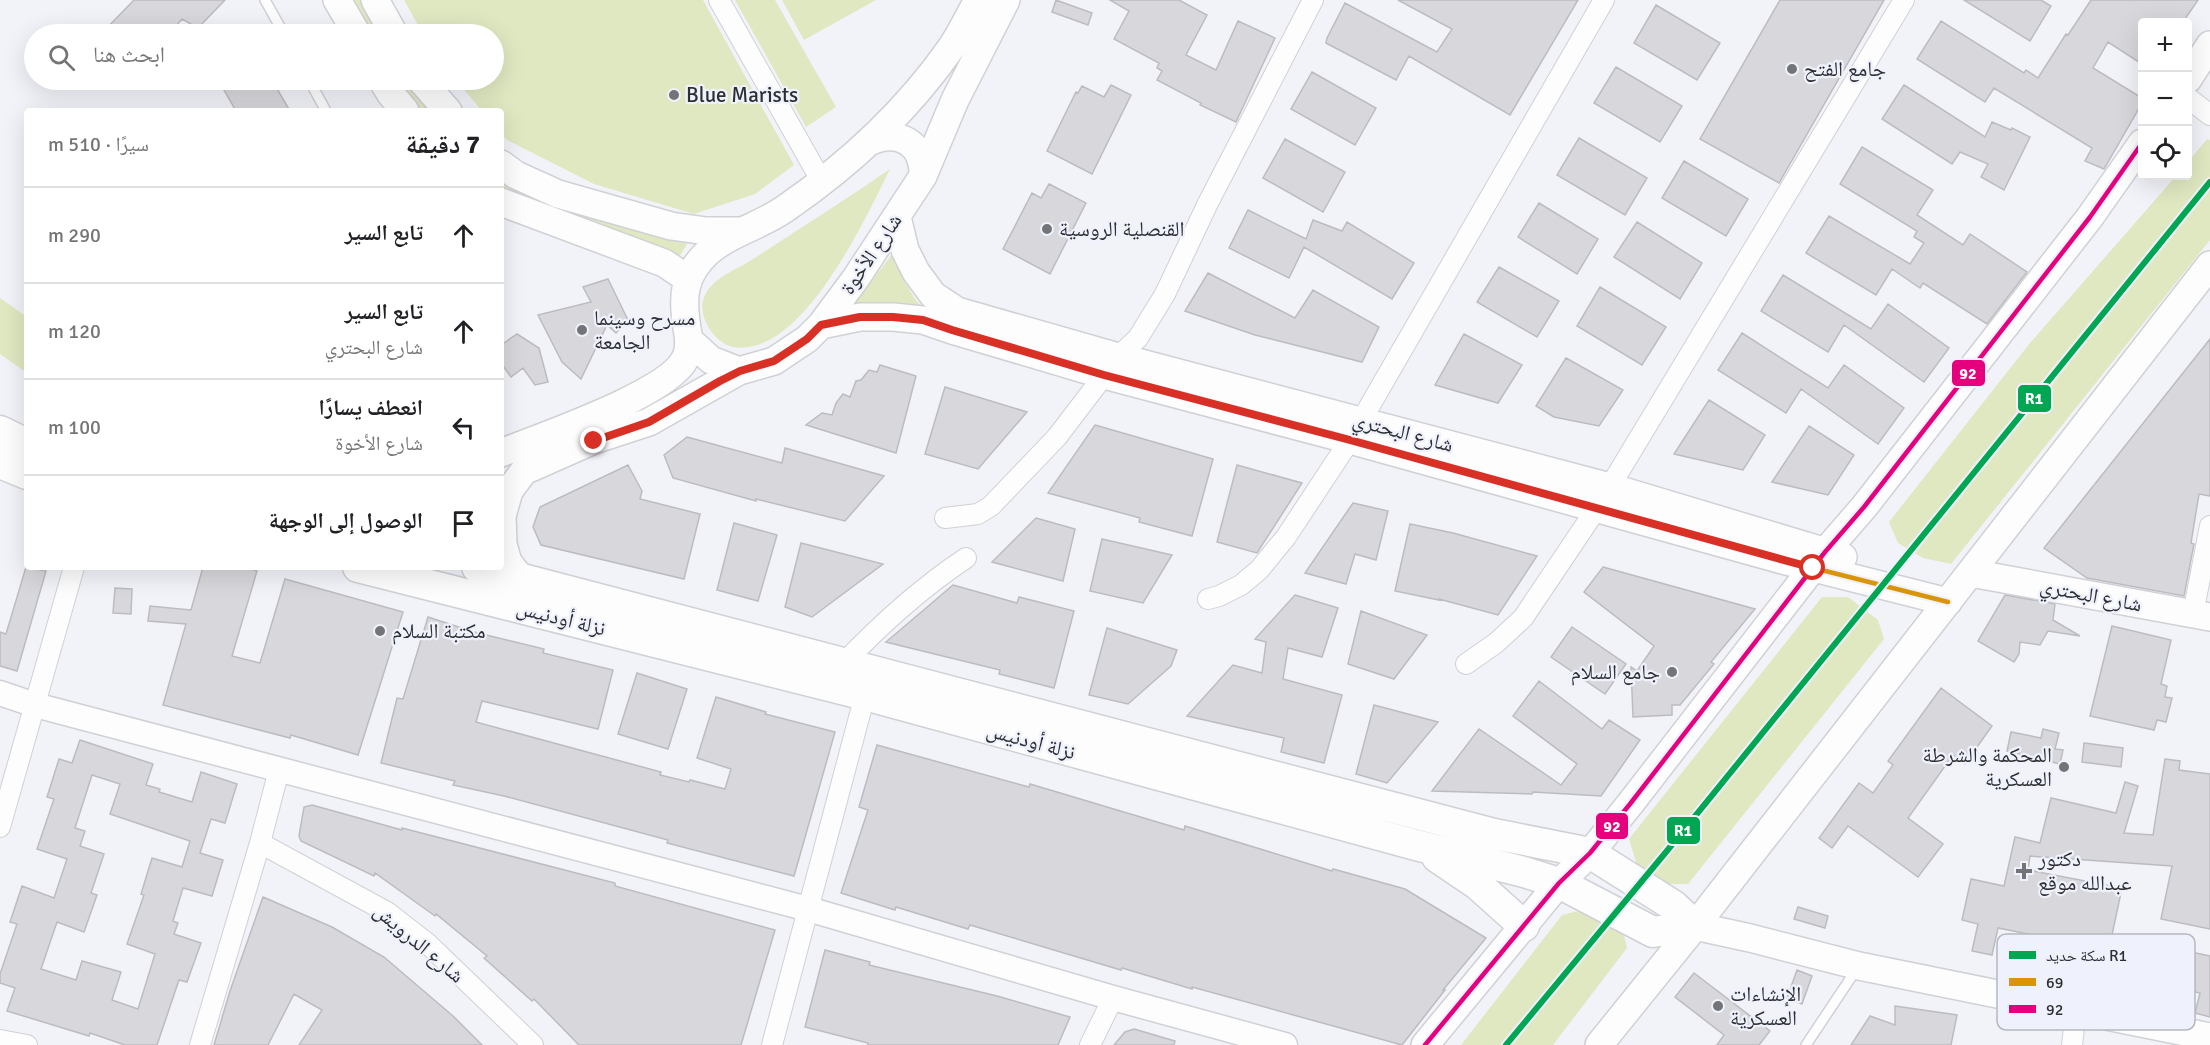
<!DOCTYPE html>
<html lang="ar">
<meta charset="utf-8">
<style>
:root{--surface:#fff;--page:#f2f2f2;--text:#202124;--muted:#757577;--line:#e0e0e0}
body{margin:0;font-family:Signika,"Noto Naskh Arabic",sans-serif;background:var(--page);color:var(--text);direction:rtl}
.controls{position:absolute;right:18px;top:18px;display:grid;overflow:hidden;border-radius:6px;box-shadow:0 6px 24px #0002}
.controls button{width:54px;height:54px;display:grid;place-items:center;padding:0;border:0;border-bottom:2px solid var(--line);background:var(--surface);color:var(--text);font:30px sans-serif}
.stop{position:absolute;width:18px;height:18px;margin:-14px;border:4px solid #d93025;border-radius:50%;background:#fff}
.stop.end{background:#d93025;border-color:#fff;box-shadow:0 2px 6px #0008}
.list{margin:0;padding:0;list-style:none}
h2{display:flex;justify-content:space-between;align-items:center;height:78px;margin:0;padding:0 24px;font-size:26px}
h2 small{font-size:20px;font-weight:400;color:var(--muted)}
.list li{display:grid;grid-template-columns:39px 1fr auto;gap:18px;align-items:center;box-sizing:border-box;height:96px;padding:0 24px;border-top:2px solid var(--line)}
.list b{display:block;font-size:22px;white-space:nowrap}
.list p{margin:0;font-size:20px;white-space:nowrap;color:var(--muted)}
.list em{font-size:20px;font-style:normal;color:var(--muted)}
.icon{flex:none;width:33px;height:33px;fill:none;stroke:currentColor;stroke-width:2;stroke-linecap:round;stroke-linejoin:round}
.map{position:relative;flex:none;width:2210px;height:1045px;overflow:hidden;direction:ltr}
.search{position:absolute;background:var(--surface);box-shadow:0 6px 24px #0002;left:24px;top:24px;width:480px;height:66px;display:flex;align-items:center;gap:15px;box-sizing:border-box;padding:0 21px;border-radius:33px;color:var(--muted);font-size:22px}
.panel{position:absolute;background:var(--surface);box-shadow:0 6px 24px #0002;left:24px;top:108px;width:480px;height:462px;border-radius:6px;direction:rtl}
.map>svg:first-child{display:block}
.green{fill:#dfe8c1}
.building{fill:#d8d8dc;stroke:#bcbcc0;stroke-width:1.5;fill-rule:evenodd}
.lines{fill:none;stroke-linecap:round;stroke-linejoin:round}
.service-casing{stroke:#cfd1d5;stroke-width:12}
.minor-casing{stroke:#cfd1d5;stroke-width:22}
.tertiary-casing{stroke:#cfd1d5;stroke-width:27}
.secondary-casing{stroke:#cfd1d5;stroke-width:30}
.primary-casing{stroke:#cfd1d5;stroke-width:33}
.service{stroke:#fdfdfe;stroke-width:9}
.minor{stroke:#fdfdfe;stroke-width:20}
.tertiary{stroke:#fdfdfe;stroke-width:24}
.secondary{stroke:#fdfdfe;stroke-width:27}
.primary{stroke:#fdfdfe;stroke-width:30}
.bus-1-casing{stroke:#eff2fc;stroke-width:9}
.bus-2-casing{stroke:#eff2fc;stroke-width:9}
.bus-1{stroke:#d99408;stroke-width:4.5}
.bus-2{stroke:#e5007d;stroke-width:4.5}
.rail-1-casing{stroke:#eff2fc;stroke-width:10}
.rail-1{stroke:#00a651;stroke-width:6}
.route{stroke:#d93025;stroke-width:8}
.poi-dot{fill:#737478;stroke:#eff2fc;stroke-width:2}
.labels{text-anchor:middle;stroke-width:4.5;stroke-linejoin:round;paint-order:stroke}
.poi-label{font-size:21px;fill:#2e2f32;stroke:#eff2fc;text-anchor:start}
.street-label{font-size:21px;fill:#2e2f32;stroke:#eff2fc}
.key{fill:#eff2fc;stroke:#b5b8bf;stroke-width:1.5}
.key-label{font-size:16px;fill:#2e2f32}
.line-badge{stroke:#eff2fc;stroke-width:2}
.badge-label{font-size:16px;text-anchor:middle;font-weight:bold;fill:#fff}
</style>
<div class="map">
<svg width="2210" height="1045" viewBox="0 0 2210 1045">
<rect width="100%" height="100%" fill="#f2f3f9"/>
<path class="green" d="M350 0H366L385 34H369Z
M404 0H703L794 165 755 194 694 214 594 184 507 140 501 133V111H482L456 80H494V34H423Z
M735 0H775L836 107 806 127Z
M782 0H876L804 40Z
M396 80H412L436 111H418Z
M2207 139 2210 140V240L1951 564 1923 558 1898 543 1889 522 2030 343 2176 176H2188V162Z
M890 169C866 219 823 306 776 336 764 344 748 350 733 347 713 343 694 312 706 293 716 276 738 269 753 259 799 229 845 200 890 169Z
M501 174 554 201 687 244 679 257 501 190Z
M900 244 903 279 915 299 932 319 849 310Z
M0 298 27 317V373L0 354Z
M1822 597H1848L1878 620 1884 639 1688 884H1663L1637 865 1629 839Z
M1582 910 1623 931 1627 948 1553 1045H1461L1562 915Z"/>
<path class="building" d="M134 0H225L198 28 182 19 169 34H101Z
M1056 0 1092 13 1088 25 1052 12Z
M1110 0H1179L1207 15 1186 55 1216 70 1238 21 1275 38 1236 122 1200 105 1201 103 1157 80 1162 71 1157 68 1159 63 1114 39 1129 11Z
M1398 0H1578L1510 115 1409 56 1396 80 1326 43 1327 38 1345 3 1437 52 1452 29Z
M1780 0H1884L1779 183 1700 139Z
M1964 0H2041L2051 6 2030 41Z
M2091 0H2198L2183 22H2142V64L2108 42 2093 68 2142 98V103L2104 169 2085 161 2092 148 1994 88 1985 102 1917 59 1941 21 2024 73 2026 70 2038 78 2066 34 2068 35Z
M1656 5 1720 43 1697 80 1634 43Z
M1616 67 1682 106 1660 142 1594 103Z
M1312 72 1376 108 1355 145 1291 109Z
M243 80H272L290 111H236L224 90Z
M1111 85 1131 95 1092 174 1047 151 1076 92 1078 93 1082 86 1104 97Z
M1904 85 1985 137 1992 122 2011 130 2012 128 2030 137 2004 190 1981 177 1988 164 1960 152 1952 164 1882 119Z
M1579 138 1647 178 1625 215 1557 175Z
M1285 139 1345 172 1323 212 1263 178Z
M1862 147 1933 190 1917 215 1963 245 1970 234 2027 272 1987 324 1923 283 1920 288 1892 269 1876 295 1806 253 1829 216 1910 264 1924 243 1914 237 1917 231 1840 184Z
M1684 161 1748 199 1726 236 1662 198Z
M1049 184 1086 203 1050 274 1003 249 1032 193 1041 198Z
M1539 203 1598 239 1577 274 1518 237Z
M1248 210 1306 239 1313 220 1342 231 1347 222 1414 263 1392 299 1304 247 1289 278 1229 248Z
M1637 222 1702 263 1680 299 1614 257Z
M1499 267 1559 301 1537 337 1477 302Z
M1208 273 1295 318 1313 290 1379 327 1362 362 1255 335 1185 311Z
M1783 275 1871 329 1888 304 1949 348 1924 382 1844 325 1828 352 1761 311Z
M608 279 628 320 616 333 607 325 581 379 562 362 538 315 591 302 583 287Z
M1600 287 1666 327 1642 365 1577 326Z
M1742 333 1828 388 1844 365 1904 408 1878 444 1801 389 1786 413 1718 370Z
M517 334 539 348 548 382 535 385 523 368 511 377 501 363V345Z
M1464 334 1522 365 1498 403 1435 385Z
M2210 339V496L2199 494 2191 543 2194 544 2184 596 2087 578 2044 548Z
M1566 358 1623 390 1599 426 1554 417 1536 406Z
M880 365 916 376 896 453 806 425 822 413 832 415 836 403 843 394 850 397 856 381 861 380 869 370 877 372Z
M945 387 1027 412 978 469 925 454Z
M1709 400 1765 435 1743 470 1674 454Z
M1095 425 1213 459 1192 536 1139 522 1140 518 1048 493Z
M1809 426 1854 455 1828 495 1772 482Z
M687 437 782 463 785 448 884 476 845 521 756 499V501L673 478 664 455Z
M628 465 642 491 640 499 700 514 684 579 541 545 533 527 540 507Z
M1237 465 1302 483 1257 553 1217 542Z
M1353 503 1388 511 1376 560 1355 554 1346 584 1305 573Z
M1036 518 1075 529 1063 581 992 562Z
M734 523 777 535 758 601 717 590Z
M1410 524 1453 533 1537 556 1498 615 1439 599V600L1395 591Z
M1102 539 1172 555 1143 603 1090 591Z
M801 543 883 564 812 617 785 607Z
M26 567 46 571 17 671 0 666V632L6 634Z
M203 567H245L257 571 232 656 260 663 285 579 403 612 358 755 291 735 290 738 163 705 186 624 148 621 150 606 191 610Z
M1603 567 1755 609 1711 662 1714 664 1680 705H1672V715L1633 717 1631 667 1637 671 1654 646 1584 592Z
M953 585 1017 603 1019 597 1074 611 1054 688 999 674 1000 670 886 642Z
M115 588 132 589 131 614 113 613Z
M1295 595 1338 608 1322 657 1288 648 1283 679 1342 695 1324 763 1281 752 1284 738 1187 716 1233 665 1262 673 1266 642 1255 639Z
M2005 595 2055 604 2053 620 2080 636 2048 631 2040 645 2020 642 2019 654 2014 662 1978 641Z
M1361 611 1427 635 1394 679 1348 664Z
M428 617 474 632 544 649 543 653 613 670 598 729 482 701 476 722 661 772 660 775 689 782 690 780 725 789 731 769 697 758 716 697 766 712 765 714 835 732 794 876 667 843 668 840 504 796 453 785 455 781 381 763 397 698 403 699Z
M2112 626 2171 640 2161 684 2167 686 2165 697 2172 698 2166 722 2157 720 2154 730 2090 716Z
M1572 627 1626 664 1605 694 1551 657Z
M1107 628 1177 650 1171 666 1128 704 1089 695Z
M637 673 687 689 668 749 618 734Z
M1539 681 1602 729 1609 720 1640 740 1601 796 1533 792 1532 794 1432 791 1479 729 1561 785 1577 764 1513 716Z
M1941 688 1992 726 1965 764 1953 755 1908 818 1943 844 1918 877 1848 826 1832 848 1819 838 1859 783 1873 793 1893 765 1888 761Z
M1374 705 1438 722 1387 783 1356 774Z
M2043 729 2059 733 2055 749 2063 750 2060 764 2007 751 2011 732 2041 738Z
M80 740 153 764 146 785 160 789 159 792 192 802 201 772 237 784 225 823 211 819 200 853 223 860 212 896 183 888 173 921 178 923 174 934 201 943 187 982 179 980 157 1045H125L90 1033 89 1036 7 1011 15 988 0 983V974L17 924 10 922 22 886 54 898 67 859 37 849 54 799 47 797 59 759 72 763ZM92 775 120 784 110 814 190 841 182 867 152 858 141 894 144 895 127 944 155 954 138 1009 112 1000 121 972 82 961 76 980 41 969 57 922 84 932 97 895 91 893 104 854 80 846 85 831 75 828Z
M2084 743 2123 748 2121 767 2082 762Z
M877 745 1029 787 1030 784 1184 830 1185 826 1332 871 1333 869 1405 889 1486 938 1443 990H1445L1402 1045 1192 987V989L1122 968 1121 970 970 925 968 929 896 907 895 910 841 893 868 810 859 807Z
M2165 759 2180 761 2179 770 2210 774V929L2161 919 2172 866 2030 856 2028 870 2122 888 2112 935 2210 956V1017L2195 1013 2200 993 2108 972 2079 970 2052 956 2029 951 2033 935 1998 928 1992 955 1972 951 1978 924 1962 920 1971 879 2004 886 2015 837 2040 843 2051 798 2116 813 2125 782 2138 786 2124 833 2153 835Z
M312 805 402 830V828L615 883V886L775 930 741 1045H579L534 999 532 1001 484 958 487 956 436 914 435 916 375 873 374 876 301 841 299 836 304 807Z
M263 897 332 927 384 957 453 1016 482 1045H299L322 1010 294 994 268 1045H214L230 991Z
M1798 907 1828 916 1825 928 1794 919Z
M825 950 870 962 869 965 997 996 1070 1017 1058 1045H868V1043L805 1027Z
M1797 970 1812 976 1802 1004 1787 998Z
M1694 973 1770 1031 1759 1045H1717L1724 1035 1675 997Z
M1895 1006 1957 1015 1951 1045H1851L1870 1016 1895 1025Z
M1134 1029 1175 1041 1174 1045H1114L1125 1032Z"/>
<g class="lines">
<g class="service-casing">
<path id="service" d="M265 0 284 34
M309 80 326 111
M1806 1045 1856 970"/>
</g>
<g class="minor-casing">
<path id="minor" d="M719 0 822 182
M2188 98 2210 115
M945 518 978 514 991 506 1057 437 1118 357 1138 338 1165 294 1208 203 1313 0
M1208 599 1219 596 1241 585 1259 570 1286 537 1350 440 1604 0
M2193 614 2210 526
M843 664C880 625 921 588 966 558
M1466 664 1496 643 1523 618 1597 508 1904 0
M0 827 74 567
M260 843 387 912 428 944 533 1045
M0 1040 27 1045
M200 1045 260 843 279 770
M772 1045 865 695
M1090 1045 1113 998
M2072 1045 2076 1010"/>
</g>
<g class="tertiary-casing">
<path id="tertiary" d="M0 693 35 705 808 909 1113 998 1285 1045"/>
</g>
<g class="secondary-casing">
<path id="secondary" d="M337 0 357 34
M375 0 394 34
M2188 79 2210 45
M382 80 390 93 405 111
M421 80 448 111
M871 141C900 129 924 144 923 176
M501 164 516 175 558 194 671 226 706 231H740
M501 202 664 263 688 279
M897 217 905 250 916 272 933 295 957 311 1118 357 1610 487 1843 557
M821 325 860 317H893L923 320 952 330 1104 375 1350 440 1786 561 1948 602
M689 340 711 360 739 371
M501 453C540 437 668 394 685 359 690 350 689 338 687 328 682 297 683 276 707 253 729 233 761 226 786 208 850 164 906 112 951 48 961 33 969 16 978 0
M1971 573 2210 617
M522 580 508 562 503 544 502 516 509 491 524 471 594 440 649 422 739 371 774 361 807 339 821 325 856 278 923 176 955 100 1006 0
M1695 926 1750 938 1859 966 2210 1037
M1425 1045 1559 883 1590 853 1630 804 1825 552 1864 507 2090 217 2142 143
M1599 1045 1695 926 2210 265"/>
</g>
<g class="primary-casing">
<path id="primary" d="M0 431 27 444
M0 463 27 474
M358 567 865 695 1416 845 1524 872 1559 883 1653 932 1695 926
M477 567 1494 834 1590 853 1674 906 1695 926
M1437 857 1477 884 1524 926"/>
</g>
<use href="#service" class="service"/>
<use href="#minor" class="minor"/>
<use href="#tertiary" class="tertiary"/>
<use href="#secondary" class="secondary"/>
<use href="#primary" class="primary"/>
<g class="bus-1-casing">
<path id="bus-1" d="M821 325 860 317H893L923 320 952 330 1104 375 1350 440 1786 561 1948 602"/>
</g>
<g class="bus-2-casing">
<path id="bus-2" d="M1425 1045 1559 883 1590 853 1630 804 1825 552 1864 507 2090 217 2142 143"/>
</g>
<use href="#bus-1" class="bus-1"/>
<use href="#bus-2" class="bus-2"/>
<g class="rail-1-casing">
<path id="rail-1" d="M1506 1045 1666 852 2210 182"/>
</g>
<use href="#rail-1" class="rail-1"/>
</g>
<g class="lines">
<path class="route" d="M594 441 649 422 720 381 740 371 774 361 807 339 821 325 860 317H893L923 320 952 330 1104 375 1350 440 1813 568"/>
</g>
<g class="poi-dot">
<circle cx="1792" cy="69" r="6"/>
<circle cx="674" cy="95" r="6"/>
<circle cx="1047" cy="229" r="6"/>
<circle cx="582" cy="330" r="6"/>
<circle cx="380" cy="631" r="6"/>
<circle cx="1672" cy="672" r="6"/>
<circle cx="2064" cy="767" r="6"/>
<path d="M2021 862h6v6h6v6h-6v6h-6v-6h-6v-6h6z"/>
<circle cx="1718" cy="1006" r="6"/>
</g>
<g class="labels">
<g class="poi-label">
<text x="1804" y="76">جامع الفتح</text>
<text x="686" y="102">Blue Marists</text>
<text x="1059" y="236">القنصلية الروسية</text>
<text x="594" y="325">مسرح وسينما<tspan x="594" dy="24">الجامعة</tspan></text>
<text x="392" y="638">مكتبة السلام</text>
<text x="1660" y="679" text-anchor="end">جامع السلام</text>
<text x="2052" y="762" text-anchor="end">المحكمة والشرطة<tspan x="2052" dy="24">العسكرية</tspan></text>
<text x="2038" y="866">دكتور<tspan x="2038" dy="24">عبدالله موقع</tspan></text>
<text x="1730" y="1001">الإنشاءات<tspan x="1730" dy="24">العسكرية</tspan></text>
</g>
<g class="street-label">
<text transform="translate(871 254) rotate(-56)" y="7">شارع الأخوة</text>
<text transform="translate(1403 432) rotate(15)" y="7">شارع البحتري</text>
<text transform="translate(2091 595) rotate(11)" y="7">شارع البحتري</text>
<text transform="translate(561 618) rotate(14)" y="7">نزلة أودنيس</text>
<text transform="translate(1031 741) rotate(15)" y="7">نزلة أودنيس</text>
<text transform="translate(419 943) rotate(40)" y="7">شارع الدرويش</text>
</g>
</g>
<rect x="1997" y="934" width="198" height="96" rx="9" class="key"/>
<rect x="2009" y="951" width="27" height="8" fill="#00a651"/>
<rect x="2009" y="978" width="27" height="8" fill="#d99408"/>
<rect x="2009" y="1005" width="27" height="8" fill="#e5007d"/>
<g class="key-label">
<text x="2046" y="961">سكة حديد R1</text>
<text x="2046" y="988">69</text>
<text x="2046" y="1015">92</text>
</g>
<g class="line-badge">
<rect x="1951" y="359" width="35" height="28" rx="6" fill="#e5007d"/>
<rect x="2017" y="384" width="35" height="29" rx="6" fill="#00a651"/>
<rect x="1595" y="812" width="34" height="28" rx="6" fill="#e5007d"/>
<rect x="1666" y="816" width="35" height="29" rx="6" fill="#00a651"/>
</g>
<g class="badge-label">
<text x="1968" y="379">92</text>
<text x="2034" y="404">R1</text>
<text x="1612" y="832">92</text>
<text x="1683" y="836">R1</text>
</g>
</svg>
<div class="controls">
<button>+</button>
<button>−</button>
<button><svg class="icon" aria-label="locate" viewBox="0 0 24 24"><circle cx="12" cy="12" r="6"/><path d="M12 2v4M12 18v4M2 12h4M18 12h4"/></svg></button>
</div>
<div class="stop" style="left:1813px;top:568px"></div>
<div class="stop end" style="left:594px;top:441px"></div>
<div class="search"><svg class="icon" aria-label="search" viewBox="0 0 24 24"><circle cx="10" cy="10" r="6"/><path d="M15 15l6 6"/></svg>ابحث هنا</div>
<section class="panel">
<h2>7 دقيقة<small>سيرًا · 510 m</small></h2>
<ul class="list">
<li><svg class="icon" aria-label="ahead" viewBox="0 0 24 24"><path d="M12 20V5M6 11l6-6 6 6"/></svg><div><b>تابع السير</b></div><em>290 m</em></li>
<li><svg class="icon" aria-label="ahead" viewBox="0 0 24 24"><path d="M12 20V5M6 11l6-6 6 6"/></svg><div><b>تابع السير</b><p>شارع البحتري</p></div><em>120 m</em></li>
<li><svg class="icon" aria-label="left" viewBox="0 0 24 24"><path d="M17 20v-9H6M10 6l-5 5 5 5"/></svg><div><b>انعطف يسارًا</b><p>شارع الأخوة</p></div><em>100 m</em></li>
<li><svg class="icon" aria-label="arrive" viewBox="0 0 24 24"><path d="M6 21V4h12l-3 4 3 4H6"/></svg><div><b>الوصول إلى الوجهة</b></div></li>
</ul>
</section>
</div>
